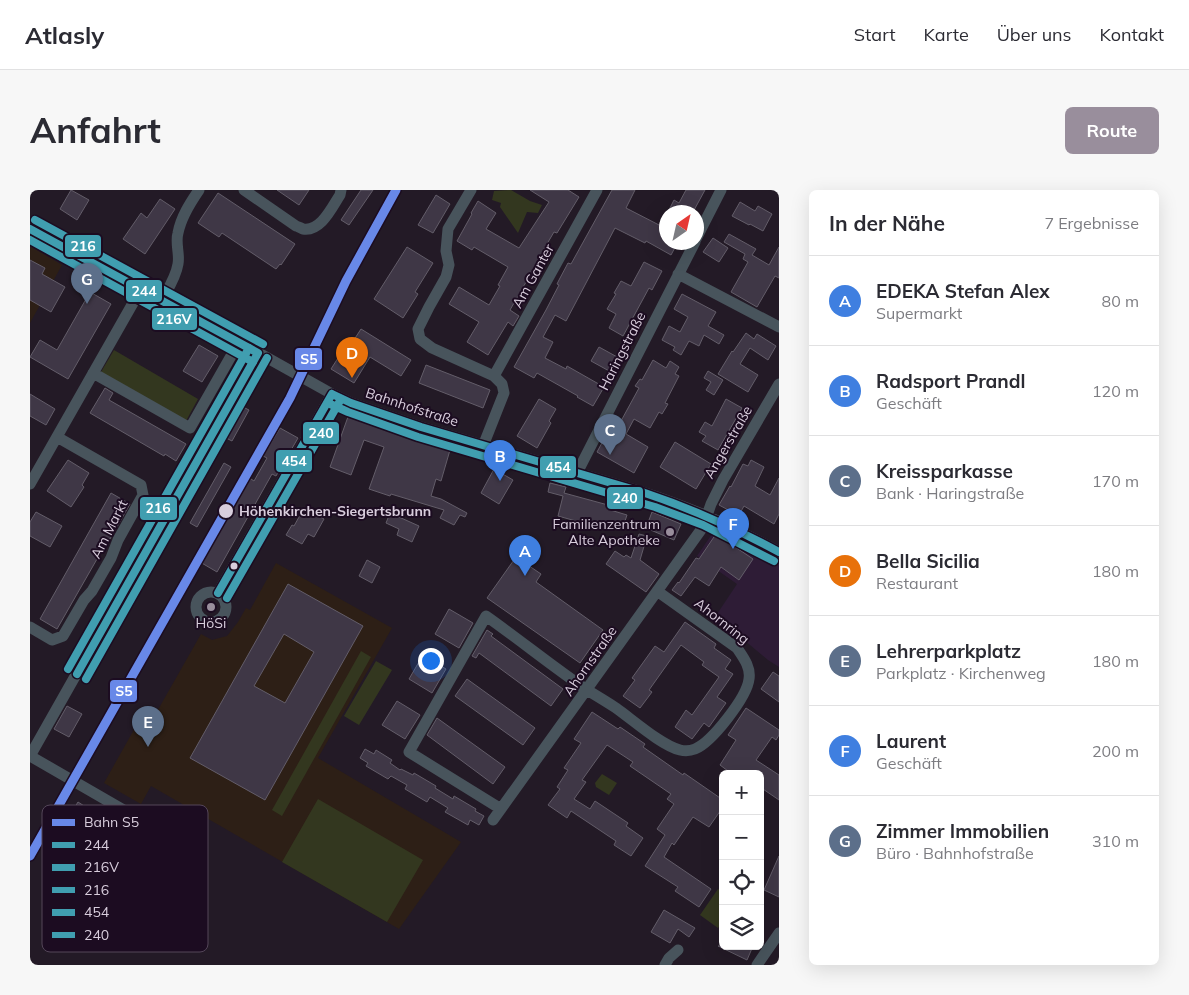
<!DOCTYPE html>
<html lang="de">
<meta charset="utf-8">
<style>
:root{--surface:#fff;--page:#f7f7f7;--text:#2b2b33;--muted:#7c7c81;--line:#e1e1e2;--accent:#998e9c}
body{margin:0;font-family:Mulish,sans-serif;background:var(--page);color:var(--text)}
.controls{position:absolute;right:15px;bottom:15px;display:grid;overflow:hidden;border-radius:8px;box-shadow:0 5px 20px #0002}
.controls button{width:45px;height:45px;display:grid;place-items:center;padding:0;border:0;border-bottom:1px solid var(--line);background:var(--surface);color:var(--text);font:25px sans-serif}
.compass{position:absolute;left:629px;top:15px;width:45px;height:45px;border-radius:50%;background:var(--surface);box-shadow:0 5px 20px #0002;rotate:34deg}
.you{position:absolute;left:400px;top:470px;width:18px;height:18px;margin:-12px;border:4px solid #fff;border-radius:50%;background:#1a73e8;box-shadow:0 0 0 8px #1a73e833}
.badge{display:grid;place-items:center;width:32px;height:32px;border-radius:50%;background:var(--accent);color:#fff;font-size:16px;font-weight:700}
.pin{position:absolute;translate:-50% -41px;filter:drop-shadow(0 1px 2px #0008)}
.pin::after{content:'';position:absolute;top:26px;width:18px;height:15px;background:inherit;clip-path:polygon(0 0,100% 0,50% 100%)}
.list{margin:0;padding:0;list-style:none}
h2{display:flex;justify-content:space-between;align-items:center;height:65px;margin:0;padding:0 20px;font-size:21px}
h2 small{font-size:16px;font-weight:400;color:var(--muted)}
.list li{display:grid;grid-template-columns:32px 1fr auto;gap:15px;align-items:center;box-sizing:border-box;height:90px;padding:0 20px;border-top:1px solid var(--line)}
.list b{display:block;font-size:19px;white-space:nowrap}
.list p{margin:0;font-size:16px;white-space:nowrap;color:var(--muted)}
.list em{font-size:16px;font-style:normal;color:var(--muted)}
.icon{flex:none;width:28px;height:28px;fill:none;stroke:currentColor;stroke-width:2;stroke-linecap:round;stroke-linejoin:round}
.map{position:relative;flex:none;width:749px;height:775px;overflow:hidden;border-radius:8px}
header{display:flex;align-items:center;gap:30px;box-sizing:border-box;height:70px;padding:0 25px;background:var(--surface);border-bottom:1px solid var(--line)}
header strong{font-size:24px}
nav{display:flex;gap:28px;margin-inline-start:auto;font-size:18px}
.intro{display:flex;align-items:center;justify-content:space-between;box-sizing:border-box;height:120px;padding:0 30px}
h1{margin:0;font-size:35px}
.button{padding:12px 22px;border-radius:8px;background:var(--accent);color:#fff;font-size:18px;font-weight:700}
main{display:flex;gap:30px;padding:0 30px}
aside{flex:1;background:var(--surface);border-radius:8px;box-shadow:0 5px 20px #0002}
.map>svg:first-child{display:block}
.built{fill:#2e1c36}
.education{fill:#2d1f16}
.green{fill:#33371f}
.building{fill:#3f3746;stroke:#635d69;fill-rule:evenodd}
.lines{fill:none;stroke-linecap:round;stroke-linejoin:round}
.minor{stroke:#48545c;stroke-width:11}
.bus-1-casing{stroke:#1c0c21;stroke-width:11}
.bus-2-casing{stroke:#1c0c21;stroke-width:11}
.bus-3-casing{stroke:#1c0c21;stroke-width:11}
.bus-4-casing{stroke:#1c0c21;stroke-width:11}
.bus-5-casing{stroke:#1c0c21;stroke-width:11}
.bus-1{stroke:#409eb0;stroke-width:8}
.bus-2{stroke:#409eb0;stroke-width:8}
.bus-3{stroke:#409eb0;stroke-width:8}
.bus-4{stroke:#409eb0;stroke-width:8}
.bus-5{stroke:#409eb0;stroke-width:8}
.rail-1-casing{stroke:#1c0c21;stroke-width:12}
.rail-1{stroke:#6888e8;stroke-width:9}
.stop-dot{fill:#d8cddc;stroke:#1c0c21;stroke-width:2}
.poi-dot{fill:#998e9c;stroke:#1c0c21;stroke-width:2}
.labels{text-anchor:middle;stroke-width:4;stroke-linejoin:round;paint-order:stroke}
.street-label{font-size:14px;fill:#d8cddc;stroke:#1c0c21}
.stop-label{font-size:14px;font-weight:bold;fill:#d8cddc;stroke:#1c0c21;text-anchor:start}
.poi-label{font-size:14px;fill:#d8cddc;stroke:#1c0c21;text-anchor:end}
.key{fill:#1c0c21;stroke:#544659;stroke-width:1}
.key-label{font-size:14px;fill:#d8cddc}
.line-badge{stroke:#1c0c21;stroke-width:2}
.badge-label{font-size:14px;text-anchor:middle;font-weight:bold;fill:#fff}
</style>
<header>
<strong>Atlasly</strong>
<nav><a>Start</a><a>Karte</a><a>Über uns</a><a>Kontakt</a></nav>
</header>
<div class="intro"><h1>Anfahrt</h1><a class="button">Route</a></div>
<main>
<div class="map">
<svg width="749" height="775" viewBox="0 0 749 775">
<rect width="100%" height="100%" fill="#231a26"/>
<path class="built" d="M684 341 749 374V477L738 470 714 450 683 430 707 394 667 366Z"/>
<path class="education" d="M0 56 32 75 0 133Z
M246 373 362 438 288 568 431 652 369 739 121 596 111 614 74 593 115 520 125 525 171 444 182 450 197 446 208 432 216 418 220 420Z"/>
<path class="green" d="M481 0 500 11 512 15 508 23 497 22 488 43 470 17 471 13 462 10 464 1Z
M84 160 168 209 156 231 71 182Z
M331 461 341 467 252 626 242 620Z
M346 471 362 480 329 535 314 526Z
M572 584 587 593 579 605 566 597 565 593Z
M288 609 393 670 357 732 252 672Z
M688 699 693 702V731L688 738 670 725Z"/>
<path class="building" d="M41 0 59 10 47 30 30 19Z
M247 0H279L269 15Z
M331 0H343L319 35 311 30Z
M500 0H538L549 7 527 43 524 42 514 59H515L480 120 489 126 483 136 478 132 458 165 437 152 449 132 419 114 429 97 459 115 470 96 468 95 478 77 444 57 442 60 427 51 442 24 441 23 448 11 466 23 456 39 489 58 519 12Z
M582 0H605L596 18 631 36 636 25V52H648L641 65 616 51 615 53 585 38 536 131 525 125 513 147 523 152 515 168 536 179 537 176 574 197 563 216 547 207 548 206 507 183 504 188 484 177 516 120 529 95 527 94 529 90 538 73 541 74Z
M656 0H675L663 22H638L644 10 649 13Z
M188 3 265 54 251 75 250 74 246 79 192 43 189 47 168 33Z
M406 5 420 14 403 43 388 35Z
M130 9 145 19 115 64 93 49 111 23 117 28Z
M710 12 725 21 728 16 742 24 733 41 720 34 719 35 702 26Z
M699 44 726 59 722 65 739 75 749 57V88L745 86 727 117 701 102 718 72 713 69 715 64 694 52Z
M683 48 698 58 689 72 673 62Z
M377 57 403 73 385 102 388 104 373 128 344 109Z
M0 70 15 78 12 84 35 97 21 122 0 110Z
M614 72 632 81 622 100 619 98 593 146 579 138 586 124 577 119 586 104 584 103 591 91 601 96Z
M60 102 81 114 38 189 0 167 10 150 27 160Z
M652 104 686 122 678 136 694 145 689 154 674 145 669 156 659 151 651 165 643 160 645 157 632 150 639 136 650 142 658 127 644 119Z
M331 139 381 170 371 186 340 167 324 193 301 179 315 157 318 159Z
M716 143 724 149 727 144 746 156 738 170 720 158 710 174 728 185 718 202 688 184 702 161 703 162Z
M169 155 188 166 172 192 153 181Z
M569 157 589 168 581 182 561 171Z
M623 170 636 178 640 171 649 177 645 184 649 186 635 213 638 214 632 224 629 222 620 238 604 229 596 244 618 257 604 283 567 262 580 238 583 240 589 230 591 231 609 198 605 196 610 189 612 190Z
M396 175 460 200 453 218 389 193Z
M678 181 693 190 684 205 676 200 681 192 674 188Z
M75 198 83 203 79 210 156 254 146 271 135 264 134 266 60 223Z
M0 204 25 219 16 235 0 226Z
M509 209 526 219 519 231 521 233 507 258 487 246Z
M696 209 712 218 688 260 672 251 676 246 669 242 675 232 682 236Z
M211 216 219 220 202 251 194 247Z
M319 224 392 252 420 260 411 291 406 289 401 306 411 309 437 323 435 327 430 325 424 335 410 328 414 320 361 304 360 306 339 299 354 257 334 250 321 285 300 277Z
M250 238 268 248 246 286 242 284 187 382 170 372 218 287 224 291 237 268 233 266Z
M645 252 681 274 666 299 630 277Z
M38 270 59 283 52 295 54 297 41 317 17 301Z
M721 270 734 277 725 296 740 305 749 288V324L744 334 714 316 709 325 703 321 702 322 689 315 700 296 701 297 713 274 718 276Z
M194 273 201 277 167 337 160 333Z
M464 279 483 290 469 314 451 303Z
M520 293 536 297 534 303 578 315 577 319 597 325 593 337 573 331 571 338 528 326 533 306 518 302Z
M81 303 100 314 80 349 79 348 27 439 10 429Z
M274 318 294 329 284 347 278 344 272 354 256 345 262 335 264 336Z
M6 322 32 336 20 357 0 346V332Z
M622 322 651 334 644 350 616 338Z
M360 323 389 336 382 352 367 345 369 339 356 333Z
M609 344 617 346 610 370 629 384 616 402 576 374 585 361 594 367 596 365 601 368Z
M686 344 723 369 709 390 691 377 679 396 665 387 651 406 642 400 648 392 649 393 666 368 669 369Z
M486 367 511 384 506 392 573 440 550 473 457 408Z
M337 370 350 377 342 393 329 386Z
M258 394 333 436 235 610 160 568ZM254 444 284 462 255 513 224 496Z
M419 419 443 433 429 458 405 444Z
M655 432 686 454 684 458 701 470 695 479 703 484 687 507 696 513 679 537 674 533 662 549 645 537 656 520 662 525 689 487 672 475 674 472 651 455 619 500 622 502 610 518 593 506 605 490 602 488 625 456 634 462Z
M457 440 463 444 461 446 533 499 521 516 449 463 446 468 442 466Z
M393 465 416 479 402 503 379 489Z
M743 482 749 486V512L731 499Z
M437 489 505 538 493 555 425 506Z
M367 511 390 525 375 549 352 535Z
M37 516 52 524 39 547 24 539Z
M716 518 749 540V545L746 550 742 547 726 570 749 585V610L730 597V584H702L690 575 706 550 698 545Z
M562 522 588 539 590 537 615 554 613 557 653 585 654 583 693 610V617L679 637 663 627 644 655 642 653 634 667 681 699 669 717 645 701 648 697 615 676 635 645 627 639 644 614 637 609 641 604 600 576 603 572 577 555 552 590 556 592 544 609 560 619 565 611 598 633 596 636 613 648 601 666 584 655 586 651 541 621 537 628 518 615 530 599 527 597 538 580 534 578 551 553 544 549Z
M407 528 475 577 463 594 397 545Z
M335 559 344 564 346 560 362 570 360 573 370 580 371 579 383 585 384 583 406 596 405 598 423 609 424 606 446 619 445 621 454 626 449 635 440 630 438 635 415 622 418 618 400 607 397 612 375 599 377 595 361 586 358 589 336 576 338 573 330 568Z
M48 612 68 625 53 649 74 662 80 653 94 662 73 694 46 677 35 694 14 681 30 655 24 651Z
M749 666V707L734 700Z
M634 720 665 738 659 747 648 739 640 753 621 742Z
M688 756H723L717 770Z"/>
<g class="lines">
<path class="minor" d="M214 0 266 36C267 36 273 39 273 39 291 42 302 17 310 5L311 0
M441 0 418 39 416 61 419 75 416 87 399 117 388 139 390 149 402 158 464 186 472 194 474 203 453 256
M0 39 209 152 302 204 321 213 391 237 612 302C634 309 655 317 677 326 701 337 725 349 749 362
M666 49 691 0
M648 84 749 137
M132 110C138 99 146 87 148 74 150 64 145 53 148 43 151 27 160 13 169 0
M63 183 160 238 209 152
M464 186 567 0
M547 283 665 52
M0 294 111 99
M166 417a15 15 0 1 1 30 0a15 15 0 1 1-30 0Z
M188 403 302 204
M0 437 22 450 33 446 54 410 62 401 81 368 88 350 113 305 111 295 27 247
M0 566 228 163
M0 566 104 626
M471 619 379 562 456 426C490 450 523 477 557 500 567 506 577 512 586 518 603 530 631 555 650 560 654 561 660 561 665 559 682 552 717 507 719 489 721 477 713 467 707 458L627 401
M463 630 673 337 681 314 693 290 749 194
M635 775 639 768 648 760
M727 775 749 743"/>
<g class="bus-1-casing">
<path id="bus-1" d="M0 39 228 163
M47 484 228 163"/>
</g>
<g class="bus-2-casing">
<path id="bus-2" d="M0 50 223 172
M56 489 237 168"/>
</g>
<g class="bus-3-casing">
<path id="bus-3" d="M5 30 233 154
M38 479 219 158"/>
</g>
<g class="bus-4-casing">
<path id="bus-4" d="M302 204 321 213 391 237 612 302C660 318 705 338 749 362
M188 403 302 204"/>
</g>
<g class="bus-5-casing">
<path id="bus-5" d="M298 213 318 222 388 247 625 317 673 335 744 371
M197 408 311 209"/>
</g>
<use href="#bus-1" class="bus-1"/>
<use href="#bus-2" class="bus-2"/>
<use href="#bus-3" class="bus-3"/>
<use href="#bus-4" class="bus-4"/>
<use href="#bus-5" class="bus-5"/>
<g class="rail-1-casing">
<path id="rail-1" d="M0 666 260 208 316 91 366 0"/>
</g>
<use href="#rail-1" class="rail-1"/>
</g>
<g class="stop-dot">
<circle cx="196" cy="321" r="8"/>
<circle cx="204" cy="376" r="4.5"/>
</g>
<g class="poi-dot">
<circle cx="640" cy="342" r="5"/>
<circle cx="181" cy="417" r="5"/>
</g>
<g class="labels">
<g class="street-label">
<text transform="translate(503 86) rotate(-61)" y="5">Am Ganter</text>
<text transform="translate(592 161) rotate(-63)" y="5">Haringstraße</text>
<text transform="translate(382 217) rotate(18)" y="5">Bahnhofstraße</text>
<text transform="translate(698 252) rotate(-60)" y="5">Angerstraße</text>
<text transform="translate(79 339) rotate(-63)" y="5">Am Markt</text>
<text transform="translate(692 431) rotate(38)" y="5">Ahornring</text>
<text transform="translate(560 471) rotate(-55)" y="5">Ahornstraße</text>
</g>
<g class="stop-label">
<text x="209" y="326">Höhenkirchen-Siegertsbrunn</text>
</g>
<g class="poi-label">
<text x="630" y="339">Familienzentrum<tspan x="630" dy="16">Alte Apotheke</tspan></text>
<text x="181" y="438" text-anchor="middle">HöSi</text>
</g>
</g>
<rect x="12" y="615" width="166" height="147" rx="8" class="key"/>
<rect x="22" y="629" width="23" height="7" fill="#6888e8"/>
<rect x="22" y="652" width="23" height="6" fill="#409eb0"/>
<rect x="22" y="674" width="23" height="7" fill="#409eb0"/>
<rect x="22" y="697" width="23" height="6" fill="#409eb0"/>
<rect x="22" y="719" width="23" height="7" fill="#409eb0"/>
<rect x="22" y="742" width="23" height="6" fill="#409eb0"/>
<g class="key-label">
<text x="54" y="637">Bahn S5</text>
<text x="54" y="660">244</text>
<text x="54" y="682">216V</text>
<text x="54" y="705">216</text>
<text x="54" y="727">454</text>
<text x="54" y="750">240</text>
</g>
<g class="line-badge">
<rect x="34" y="44" width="38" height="24" rx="5" fill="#409eb0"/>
<rect x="95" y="89" width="38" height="24" rx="5" fill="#409eb0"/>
<rect x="121" y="117" width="47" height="24" rx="5" fill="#409eb0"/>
<rect x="264" y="157" width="29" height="24" rx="5" fill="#6888e8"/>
<rect x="272" y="231" width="38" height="24" rx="5" fill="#409eb0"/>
<rect x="245" y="259" width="38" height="24" rx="5" fill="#409eb0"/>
<rect x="509" y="265" width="38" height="24" rx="5" fill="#409eb0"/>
<rect x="576" y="296" width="38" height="24" rx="5" fill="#409eb0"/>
<rect x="109" y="306" width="39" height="25" rx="5" fill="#409eb0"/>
<rect x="79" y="489" width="29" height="24" rx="5" fill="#6888e8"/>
</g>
<g class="badge-label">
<text x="53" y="61">216</text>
<text x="114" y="106">244</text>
<text x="144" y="134">216V</text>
<text x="279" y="174">S5</text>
<text x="291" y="248">240</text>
<text x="264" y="276">454</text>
<text x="528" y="282">454</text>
<text x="595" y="313">240</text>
<text x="128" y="323">216</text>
<text x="94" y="506">S5</text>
</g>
</svg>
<div class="controls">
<button>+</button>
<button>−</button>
<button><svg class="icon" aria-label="locate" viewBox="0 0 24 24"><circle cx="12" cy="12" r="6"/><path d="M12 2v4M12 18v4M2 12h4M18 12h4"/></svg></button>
<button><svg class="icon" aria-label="layers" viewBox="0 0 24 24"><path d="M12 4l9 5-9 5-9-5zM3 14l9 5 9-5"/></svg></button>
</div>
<svg class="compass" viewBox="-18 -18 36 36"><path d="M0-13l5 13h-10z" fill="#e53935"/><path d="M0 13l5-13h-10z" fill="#7c7c81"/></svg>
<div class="you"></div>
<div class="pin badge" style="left:495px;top:386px;background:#3f7fe0">A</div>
<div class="pin badge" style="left:470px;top:291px;background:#3f7fe0">B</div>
<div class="pin badge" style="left:580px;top:265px;background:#5c6f8a">C</div>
<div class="pin badge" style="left:322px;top:188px;background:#e8710a">D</div>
<div class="pin badge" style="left:118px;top:557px;background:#5c6f8a">E</div>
<div class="pin badge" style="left:703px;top:359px;background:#3f7fe0">F</div>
<div class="pin badge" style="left:57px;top:114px;background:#5c6f8a">G</div>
</div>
<aside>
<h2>In der Nähe<small>7 Ergebnisse</small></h2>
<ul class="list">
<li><span class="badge" style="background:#3f7fe0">A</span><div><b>EDEKA Stefan Alex</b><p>Supermarkt</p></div><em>80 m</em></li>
<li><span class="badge" style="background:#3f7fe0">B</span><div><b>Radsport Prandl</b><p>Geschäft</p></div><em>120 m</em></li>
<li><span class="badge" style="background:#5c6f8a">C</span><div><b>Kreissparkasse</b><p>Bank · Haringstraße</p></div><em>170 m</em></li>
<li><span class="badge" style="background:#e8710a">D</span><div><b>Bella Sicilia</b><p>Restaurant</p></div><em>180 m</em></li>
<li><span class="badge" style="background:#5c6f8a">E</span><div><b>Lehrerparkplatz</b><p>Parkplatz · Kirchenweg</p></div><em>180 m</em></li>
<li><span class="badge" style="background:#3f7fe0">F</span><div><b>Laurent</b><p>Geschäft</p></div><em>200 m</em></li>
<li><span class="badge" style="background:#5c6f8a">G</span><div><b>Zimmer Immobilien</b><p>Büro · Bahnhofstraße</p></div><em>310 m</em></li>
</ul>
</aside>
</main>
